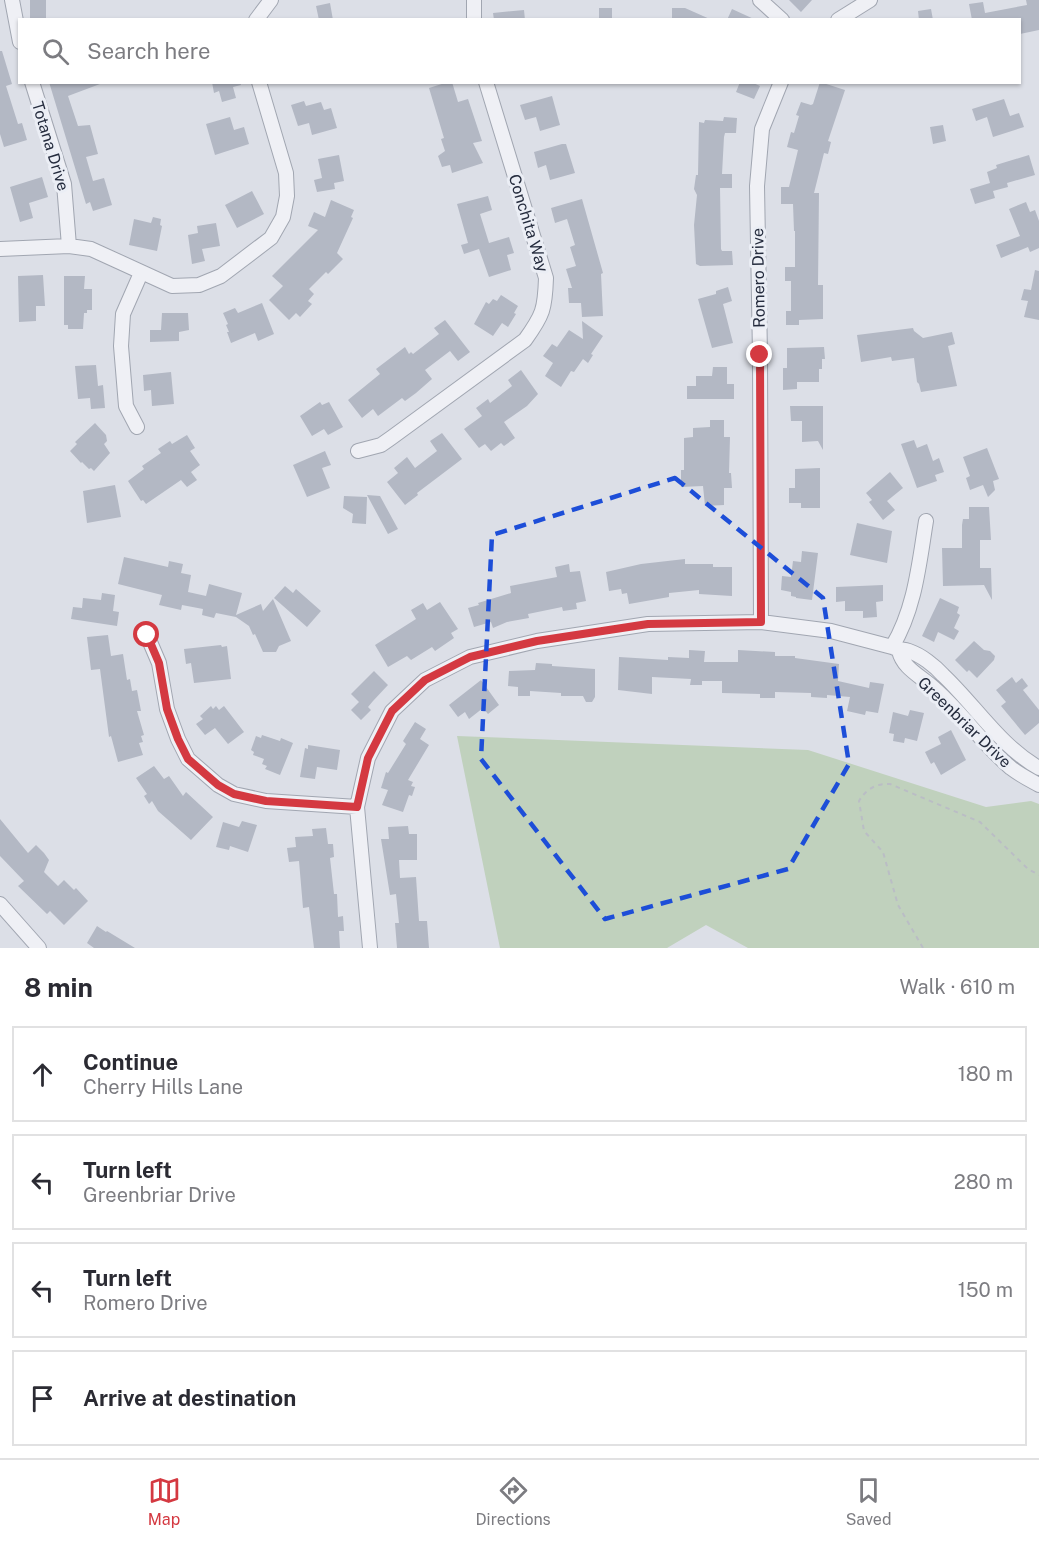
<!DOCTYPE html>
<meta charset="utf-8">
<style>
:root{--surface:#fff;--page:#f2f2f3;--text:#2b2b33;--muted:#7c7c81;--line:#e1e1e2;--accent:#d43941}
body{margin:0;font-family:"Public Sans",sans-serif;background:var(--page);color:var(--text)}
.stop{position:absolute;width:18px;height:18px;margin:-14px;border:4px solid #d43941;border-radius:50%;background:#fff}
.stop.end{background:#d43941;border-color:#fff;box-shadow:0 2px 6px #0008}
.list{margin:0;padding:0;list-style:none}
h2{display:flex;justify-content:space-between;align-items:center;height:78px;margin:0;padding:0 24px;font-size:26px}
h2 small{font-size:20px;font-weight:400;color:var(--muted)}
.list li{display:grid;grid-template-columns:39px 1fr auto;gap:18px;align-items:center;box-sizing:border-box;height:96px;margin:0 12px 12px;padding:0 12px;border:2px solid var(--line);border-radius:0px}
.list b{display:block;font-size:22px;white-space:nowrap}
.list p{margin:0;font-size:20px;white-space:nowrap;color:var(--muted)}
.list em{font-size:20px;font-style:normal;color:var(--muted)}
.icon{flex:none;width:33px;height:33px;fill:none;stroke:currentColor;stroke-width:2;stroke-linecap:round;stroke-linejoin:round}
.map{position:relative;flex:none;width:1039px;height:948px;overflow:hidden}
.search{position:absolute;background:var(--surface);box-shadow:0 2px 4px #0004;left:18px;right:18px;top:18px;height:66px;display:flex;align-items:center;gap:15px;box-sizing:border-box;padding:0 21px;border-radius:0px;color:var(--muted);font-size:22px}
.sheet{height:510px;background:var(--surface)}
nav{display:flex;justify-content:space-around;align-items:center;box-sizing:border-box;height:84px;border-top:2px solid var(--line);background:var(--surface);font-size:16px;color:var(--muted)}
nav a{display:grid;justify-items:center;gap:3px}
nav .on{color:var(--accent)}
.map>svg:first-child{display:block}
.green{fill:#c0d1bd}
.building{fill:#b3b8c4}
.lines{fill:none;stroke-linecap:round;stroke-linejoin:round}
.minor-casing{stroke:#a1a6b1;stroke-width:16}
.path{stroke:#babdc5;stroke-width:2;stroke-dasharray:4.5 4.5;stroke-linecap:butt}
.minor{stroke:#eff0f5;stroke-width:14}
.route{stroke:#d43941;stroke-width:8}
.marked{fill:none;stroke:#1d4ed8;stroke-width:4.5;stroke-dasharray:12 8;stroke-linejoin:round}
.labels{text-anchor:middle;stroke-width:6;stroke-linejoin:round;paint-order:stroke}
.street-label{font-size:16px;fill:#252c3e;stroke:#ebeef5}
</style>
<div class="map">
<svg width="1039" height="948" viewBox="0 0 1039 948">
<rect width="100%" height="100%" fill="#dcdfe7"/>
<path class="green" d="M457 736 808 750 986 807 1031 801 1039 804V948H748L706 925 667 948H500Z"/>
<path class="building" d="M30 0H46V20H30Z
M789 0H812L801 12Z
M1026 0H1039V30L1020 34V20H972L969 4 983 2 985 13 1027 5Z
M330 3 333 20H319L316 6Z
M599 8H612V20H599Z
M672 8H685L712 20H672Z
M732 9 756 20H727Z
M931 9 933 20H919L918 11Z
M524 10 525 20H494L493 13Z
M0 51H2L12 84 6 86 18 124 22 123 27 140 4 147 0 134Z
M49 82H100V84L68 96 78 126 90 125 98 154 86 157 93 181 104 178 112 205 93 211 90 202 86 204Z
M212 82H240L241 85 233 87 236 98 222 102 219 91 214 93Z
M448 82H452L458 102 468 99 482 141 473 143 483 163 452 173 450 165 442 167 438 156 445 151 441 139 444 138 429 88Z
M740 82H751L760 86 754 99 736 92Z
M820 82 845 90 828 141 831 142 828 154 824 153 814 193H819L818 285H823V319L799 320V325H786V311H791V281H785V267H795V231H794L793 204H781V187H789L798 150 787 147 791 132 794 133 799 116 796 115 801 102 811 105 813 104Z
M552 96 560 125 540 131 536 117 525 120 520 105Z
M1004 99 1010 116 1019 113 1024 127 993 137 987 117 976 121 972 109Z
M304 101 306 106 321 102 324 110 331 108 337 128 312 135 309 123 298 126 291 105Z
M230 117 234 130 244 127 249 144 215 155 206 124Z
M724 117 737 118 736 133H725L724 137 722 174H732V188H720L721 249 722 251H732L733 265 700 266 696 264 694 225 697 195 694 189 696 175H698L699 122 704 123 705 120 723 121Z
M943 125 946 141 933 144 930 127Z
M562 144H566L575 173 550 180 546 165 538 168 534 152Z
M339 155 344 181 334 183 335 189 317 192 314 180 322 178 318 159Z
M1029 155 1035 175 1007 183 1008 187 993 191 995 198 975 204 970 189 990 183 987 172 997 168 996 165Z
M42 177 48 197 29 203 33 218 20 222 10 187Z
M252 191 264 214 237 228 225 205Z
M488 196 492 210 480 214 489 243 509 237 514 253 507 255 511 270 489 277 479 249 464 254 461 245 468 243 457 204Z
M582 199 603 273 601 274 603 316 582 317 581 303H569L568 288H572L566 269 576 266 570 247 575 245 567 219 555 223 551 208Z
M331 200 354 210 351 217 353 218 337 253 343 259 328 274 326 272 309 289 314 294 308 301 312 304 300 317 296 313 289 320 269 300 283 286 272 276 318 230 308 226 314 212 325 217Z
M1026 202 1030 212 1035 210 1039 221V248L1030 252 1028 247 1001 258 996 245 1020 236 1009 209Z
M153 217 161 219 160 225 162 226 157 251 129 245 134 219 151 223Z
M216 223 220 246 202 249 205 261 192 264 188 235 198 233 197 226Z
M1035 270 1039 271V320L1024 317 1028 301 1021 300 1024 289 1031 290Z
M43 275 45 306H36V321L19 322 18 276Z
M64 276H85L84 289H92V310H87V313H84L83 329H68V325H64Z
M728 287 732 301 723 304 733 343 712 348 698 299 716 294V291Z
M501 295 518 306 514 313 516 314 508 327 502 323 493 336 474 324 486 302 489 304 493 299 497 301Z
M262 303 274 334 258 341 255 333 231 343 227 332H229L226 325 228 324 223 313 235 308 238 313Z
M162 313H188L189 330 179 332V341L150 342V330H161Z
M445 320 470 352 458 361 450 351 425 370 432 379 416 393 405 401 402 398 378 416 373 409 362 418 348 400 380 374 376 369 405 347 409 354 411 352 413 354 439 334 434 328Z
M582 321 603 336 591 354 593 355 588 363 583 359 574 372 571 371 561 387 545 376 553 363 543 356 552 344 557 347 569 330 583 339Z
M913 328 914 331 923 338 952 332 955 344 948 346 957 386 921 392 919 384 917 382 914 358 892 361 891 357 861 362 857 335Z
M824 347 825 359H822V369H819V382H797V389L783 390V368H787V348Z
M96 365 98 386 103 385 105 408 91 409 90 398 78 399 75 366Z
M713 367H727V384H734V399H687V386H696V376H712Z
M521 370 538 394 527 406 504 422 515 438 504 446 501 443 491 451 485 444 479 448 464 429 482 416 476 408 488 399 490 403 512 386 508 380Z
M171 372 174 404 152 406 151 390 144 391 143 375Z
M320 402 322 405 329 402 343 427 328 435 324 429 312 436 300 416Z
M790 406H823V450L818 441 802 442V421H791Z
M710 420H724V437H730L729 473H731L732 488H724V505L705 506 703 486 681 487V470H684V438L693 437V428L710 427Z
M95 423 106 435 107 441 104 444 110 453 94 471 91 468 89 469 82 462 81 463 70 451 77 444 75 442Z
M442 433 462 459 417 493 418 495 405 505 387 482 398 473 394 468 407 457 415 468 437 451 430 441Z
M187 435 195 448 190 451 200 465 191 472 197 480 187 487 181 480 146 504 143 500 141 501 128 481 144 469 142 466 161 453 158 449 170 441 172 444Z
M914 440 917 448 927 444 933 461 939 458 944 472 935 475 937 481 917 488 901 444Z
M987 448 999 479 993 481 995 490 988 497 983 485 970 490 966 478 970 476 963 457Z
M325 451 331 465 322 468 330 488 307 497 293 465Z
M820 468V508H801V503H789V488H795V469Z
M890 472 903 488 887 501 895 510 883 520 869 502 872 500 866 493Z
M115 485 121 517 87 523 83 491Z
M367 495 380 496 398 529 388 534Z
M344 496 367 497 366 524 352 523 353 514 343 508Z
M969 507H989L991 540H980V568H991L992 600 984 585 943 586 942 548H962V525L963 519H969Z
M857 523 892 531 887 563 850 555Z
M802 551 818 553 812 600 796 598V597L791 596V592L781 590 782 576 791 577 793 561 801 562Z
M124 557 168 567 169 561 183 564 181 573 191 575 188 592 206 596 209 584 242 593 236 615 261 604 263 611 273 599 291 641 279 646 276 652H263L255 634 253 635 249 626 236 617 216 613 214 618 202 615 203 609 182 605 181 610 159 605 162 595 118 584Z
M685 559V564H713V567H732V596L699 594V590L669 593V597L629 604 627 593 622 594 621 589 609 591 606 572 641 564Z
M569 564 570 572 580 571 586 601 576 603 577 609 563 611 562 607 528 614 529 618 507 622 493 628 491 622 474 627 468 608 479 605 478 603 511 593 510 586 557 577 555 567Z
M883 585V601L876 602 877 617 863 618V611H845V601L836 602V587Z
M285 586 293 593 296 589 321 611 307 627 274 598Z
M102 593 115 595 113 611 119 612 117 626 71 619 73 607 82 608 83 598 101 600Z
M940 598 959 607 957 613 960 615 954 628 959 631 954 640 938 632 934 642 922 636Z
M440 602 458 629 451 633 454 638 435 651 432 647 411 660 407 656 388 667 375 645 416 619 411 610 423 603 427 610Z
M108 635 111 656 123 654 127 680 130 679 132 691 137 690 141 711H137L144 735 141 736 143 742 139 743 143 755 118 762 111 736 109 737 100 669 91 670 87 637Z
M974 641 984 650 990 651 995 656 994 660 977 678 969 670 967 672 955 660Z
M221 645 222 647 227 646 231 679 194 683 191 663 186 664 184 649Z
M689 650 705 651 704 662H738V650L775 652V656H795V658L839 664 838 681 869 688 870 682 884 684 878 713 866 711 865 715 847 711 850 697 827 695V698L811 697V693L775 692V698H760V694L722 693V681H702V685H690L691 679 652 677V694L618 690 619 657 668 660V657L689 658Z
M536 663 552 664V666L595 669V697L592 702H586L583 696H561V693L530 691V696H518V687L508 686 509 671 535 670Z
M374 671 388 685 373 701 368 707 371 710 361 720 351 710 359 702 351 694Z
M1012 677 1016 683 1022 678 1028 686 1023 690 1039 710V723L1025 735 1001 706 1006 702 996 690Z
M481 680 499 705 488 714 483 708 469 719 465 712 458 717 449 705Z
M211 706 213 709 216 706 219 710 224 706 244 732 228 744 215 728 205 735 196 724 203 719 200 716Z
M910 710 924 713 917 741 905 738 904 743 893 741 894 734 889 733 893 712 908 716Z
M415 722 426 729 420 739 429 745 408 780 413 782 411 786 415 787 412 796 409 795 403 812 382 805 388 790 381 788 386 772 388 773 406 744 403 741Z
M951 730 966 760 941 775 934 762 931 764 925 752 941 744 938 737Z
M262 735 280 741 281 738 293 743 280 775 265 769 267 766 262 764 264 759 253 755 254 752 251 750 256 736 261 738Z
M308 745 340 750 337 770 317 767 315 779 300 777 305 748 308 749Z
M154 766 164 779 169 776 183 796 186 792 213 817 191 840 158 811 152 801 149 804 144 796 147 794 136 778Z
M0 819 28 853 36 845 44 853 49 860 44 872 58 886 64 880 74 890 76 888 88 901 64 925 50 911 47 914 18 886 24 881 0 856Z
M242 821 257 825 248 852 230 846 229 850 216 847 223 822 239 827Z
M408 826 409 834H417V860H399L400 878 416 877 419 921H427L429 948H397L395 923H399L396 894 390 895 381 839H389L388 827Z
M326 828 328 844H333L334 857 330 858 334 894H337L338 917 343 916 344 931H339L340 948H314L309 907 303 908 299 861 289 862 287 848 296 847 295 837 313 836 312 829Z
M97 926 106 932 107 931 135 948H94L87 943Z"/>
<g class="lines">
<g class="minor-casing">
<path id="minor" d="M12 0 20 42
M474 0V20
M760 0 782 20
M256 20 271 0
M838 20 870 0
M32 82 64 184 69 246
M0 249 69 246 91 249 172 286 199 285 221 276 271 238 283 217 287 196 286 173 259 82
M137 427 126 406 121 346 123 314 141 273
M358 451 381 445 391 438 525 340C543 315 545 309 546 278L486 82
M761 622 760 355 757 186 762 129 781 82
M147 635 159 663 167 709 178 739 188 759 218 785 234 794 266 801 357 807
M892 647C915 609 919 564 926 521
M899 651C903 667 917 674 929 684 960 709 981 743 1011 768 1020 775 1030 780 1039 785
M0 904 39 948
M370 948 357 807 368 758 392 711 425 680 470 657 537 641 648 624 761 622 831 631 892 647C898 650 903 649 909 651 921 655 935 666 943 675 975 705 1000 746 1039 768"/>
</g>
<path class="path" d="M923 948 898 905 883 852 864 831 859 801C866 789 877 783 890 784L980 822 1028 869 1039 875"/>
<use href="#minor" class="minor"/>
</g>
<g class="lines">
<path class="route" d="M147 635 159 663 167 709 178 739 188 759 218 785 234 794 266 801 357 807 368 758 392 711 425 680 470 657 537 641 648 624 761 622 760 355"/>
</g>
<path class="marked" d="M675 478 823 598 849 764 788 869 605 919 481 759 492 535Z"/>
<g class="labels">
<g class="street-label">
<text transform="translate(51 146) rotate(73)" y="6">Totana Drive</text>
<text transform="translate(529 223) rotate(73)" y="6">Conchita Way</text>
<text transform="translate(758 278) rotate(-91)" y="6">Romero Drive</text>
<text transform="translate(965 722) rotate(44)" y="6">Greenbriar Drive</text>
</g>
</g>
</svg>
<div class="stop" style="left:147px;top:635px"></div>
<div class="stop end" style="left:760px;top:355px"></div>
<div class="search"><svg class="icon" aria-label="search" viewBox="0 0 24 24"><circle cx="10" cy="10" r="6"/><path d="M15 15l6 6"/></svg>Search here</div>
</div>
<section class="sheet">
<h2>8 min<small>Walk · 610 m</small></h2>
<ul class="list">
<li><svg class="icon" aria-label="ahead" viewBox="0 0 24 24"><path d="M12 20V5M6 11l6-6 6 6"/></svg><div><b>Continue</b><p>Cherry Hills Lane</p></div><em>180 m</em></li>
<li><svg class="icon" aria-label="left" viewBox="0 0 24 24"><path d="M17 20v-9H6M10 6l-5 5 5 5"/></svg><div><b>Turn left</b><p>Greenbriar Drive</p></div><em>280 m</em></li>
<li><svg class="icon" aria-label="left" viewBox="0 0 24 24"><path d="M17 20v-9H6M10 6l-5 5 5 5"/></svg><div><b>Turn left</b><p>Romero Drive</p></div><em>150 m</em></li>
<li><svg class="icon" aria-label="arrive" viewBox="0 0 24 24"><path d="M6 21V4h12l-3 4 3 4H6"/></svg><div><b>Arrive at destination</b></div></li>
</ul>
</section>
<nav>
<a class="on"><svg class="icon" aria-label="map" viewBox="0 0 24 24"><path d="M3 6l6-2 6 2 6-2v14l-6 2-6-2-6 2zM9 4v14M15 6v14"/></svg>Map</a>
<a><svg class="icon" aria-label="directions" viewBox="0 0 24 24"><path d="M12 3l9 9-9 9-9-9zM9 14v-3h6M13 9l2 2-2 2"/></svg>Directions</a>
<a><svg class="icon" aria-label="saved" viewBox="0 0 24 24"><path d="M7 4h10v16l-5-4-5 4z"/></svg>Saved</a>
</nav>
